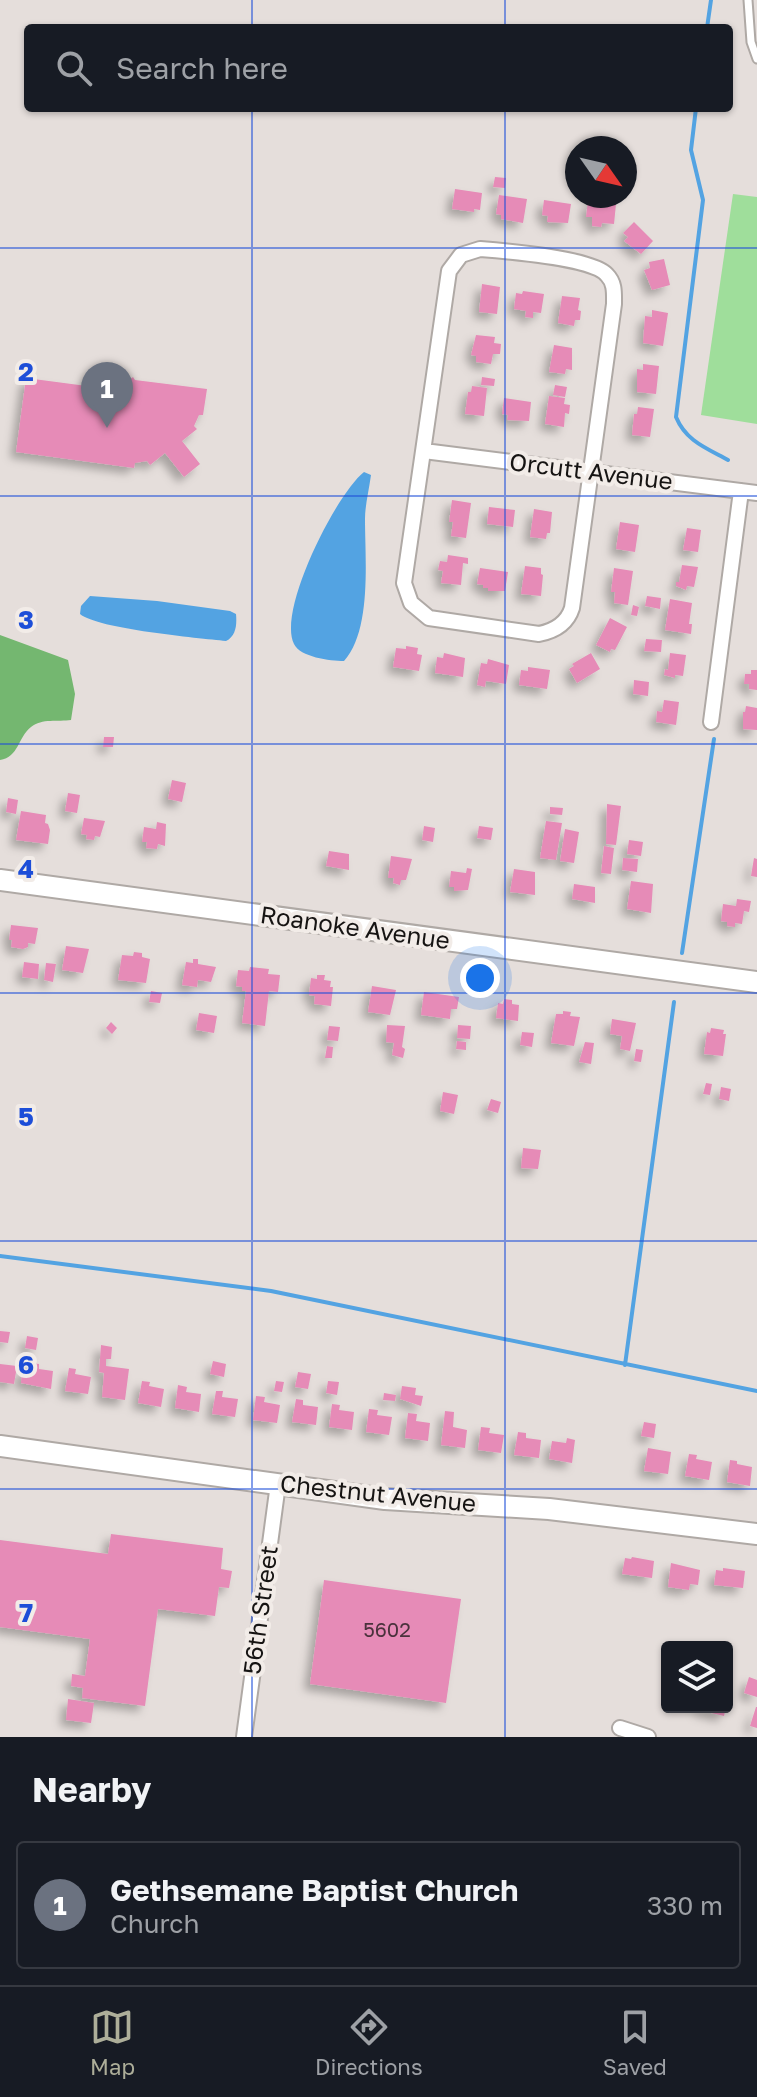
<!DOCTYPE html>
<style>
:root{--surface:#171b24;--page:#20242c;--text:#f1f3f6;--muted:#9ea1a6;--line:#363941;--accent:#adae99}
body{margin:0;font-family:"Golos Text",sans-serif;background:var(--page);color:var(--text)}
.controls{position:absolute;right:24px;bottom:24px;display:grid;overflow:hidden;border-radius:8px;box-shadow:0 2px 6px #0004}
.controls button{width:72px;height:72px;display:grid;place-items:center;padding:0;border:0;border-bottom:2px solid var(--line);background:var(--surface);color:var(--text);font:40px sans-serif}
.compass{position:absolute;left:565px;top:136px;width:72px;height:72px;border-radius:50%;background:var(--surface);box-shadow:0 2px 6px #0004;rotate:124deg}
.you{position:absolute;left:480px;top:978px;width:28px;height:28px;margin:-20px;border:6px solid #fff;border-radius:50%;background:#1a73e8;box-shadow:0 0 0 12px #1a73e833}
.badge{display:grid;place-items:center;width:52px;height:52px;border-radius:50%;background:var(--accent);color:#fff;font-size:26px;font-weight:700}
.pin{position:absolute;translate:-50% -66px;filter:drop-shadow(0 2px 4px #0008)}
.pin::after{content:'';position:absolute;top:42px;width:28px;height:24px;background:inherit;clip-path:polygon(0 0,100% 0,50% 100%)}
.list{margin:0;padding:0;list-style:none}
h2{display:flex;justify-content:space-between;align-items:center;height:104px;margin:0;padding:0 32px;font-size:34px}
h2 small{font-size:26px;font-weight:400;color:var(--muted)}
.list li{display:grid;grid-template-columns:52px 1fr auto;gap:24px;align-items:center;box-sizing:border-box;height:128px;margin:0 16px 16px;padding:0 16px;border:2px solid var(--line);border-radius:8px}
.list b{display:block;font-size:30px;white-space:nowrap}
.list p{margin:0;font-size:26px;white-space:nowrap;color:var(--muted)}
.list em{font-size:26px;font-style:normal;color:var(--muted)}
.icon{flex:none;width:44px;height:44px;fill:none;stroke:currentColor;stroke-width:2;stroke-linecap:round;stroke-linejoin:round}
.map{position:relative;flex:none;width:757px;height:1737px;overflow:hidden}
.search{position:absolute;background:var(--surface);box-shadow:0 2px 6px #0004;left:24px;right:24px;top:24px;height:88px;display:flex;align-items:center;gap:20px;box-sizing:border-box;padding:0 28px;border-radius:8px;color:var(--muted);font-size:30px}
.sheet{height:248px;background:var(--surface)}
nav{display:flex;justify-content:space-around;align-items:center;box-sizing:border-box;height:112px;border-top:2px solid var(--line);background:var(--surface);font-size:22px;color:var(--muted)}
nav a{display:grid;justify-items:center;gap:4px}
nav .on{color:var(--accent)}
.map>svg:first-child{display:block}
.green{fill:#9fde9b}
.forest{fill:#74b770}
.water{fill:#53a3e2}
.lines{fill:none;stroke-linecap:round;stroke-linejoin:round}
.stream{stroke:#53a3e2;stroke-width:4}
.building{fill:#e68bb7;filter:url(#shadow)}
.lane-casing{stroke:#afa9a5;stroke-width:11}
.street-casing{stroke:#afa9a5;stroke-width:18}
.secondary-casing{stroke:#afa9a5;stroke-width:24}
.lane{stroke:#fff;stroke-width:7}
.street{stroke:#fff;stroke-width:14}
.secondary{stroke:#fff;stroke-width:20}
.grid{fill:none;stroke:#1d4ed8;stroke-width:2;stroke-opacity:0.55}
.labels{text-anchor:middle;stroke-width:8;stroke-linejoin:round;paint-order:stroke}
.number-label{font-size:20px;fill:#4a323c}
.street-label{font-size:24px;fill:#161413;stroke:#f2ece8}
.grid-label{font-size:26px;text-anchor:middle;font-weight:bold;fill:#1d4ed8;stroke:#f2ece8;stroke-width:8;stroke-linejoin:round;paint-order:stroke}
</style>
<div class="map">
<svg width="757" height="1737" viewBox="0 0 757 1737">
<defs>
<filter id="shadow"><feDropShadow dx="-6" dy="6" stdDeviation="4" flood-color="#0004"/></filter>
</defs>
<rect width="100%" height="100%" fill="#e5dedb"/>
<path class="green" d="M733 194 757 197V424L701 415Z"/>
<path class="forest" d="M0 635 68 660 75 694 71 720C58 722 42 718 31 727 18 737 19 757 0 760Z"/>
<path class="water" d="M364 472 371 475C369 490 365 505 365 519 365 559 372 630 344 661 330 661 300 657 294 644 277 611 336 494 364 472Z
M90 596 157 601 230 611 236 614C237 625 236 636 226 641 198 638 98 629 80 614L81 606Z"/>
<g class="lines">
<path class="stream" d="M707 28 711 0
M696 108 691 150 703 200 676 417C686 441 706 448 728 460
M682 953 714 739
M0 1256 271 1291 757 1391
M625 1365 674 1002"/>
</g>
<path class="building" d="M495 177 506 178 505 188 493 187Z
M455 189 482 193 480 210 474 209V212L452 209Z
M499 195 527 199 523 223 501 219V215L496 214Z
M544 200 571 204 568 223 547 222 548 216 542 215Z
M588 201 616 204 614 224 602 223 601 227 592 226V217H586Z
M634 222 653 241 641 254 624 241 628 237 623 233Z
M664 259 670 285 652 290 644 270 650 268 649 262Z
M482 284 500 287 497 314 479 312Z
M523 291 544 294 541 313 533 312V318L525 317 526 311 514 309 516 293 522 294Z
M562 296 580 298 578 310 581 311 580 320H575L574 326 558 323Z
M652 310 668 313 663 346 643 343 645 316 652 317Z
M476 335 495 337 494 343 501 344 500 354H493L491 364 476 362V356L471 355Z
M554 345 572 348V370L566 369 565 374 549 372Z
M643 364 659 366 656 394 637 392V369L643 370Z
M133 377 135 380 207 389 203 415H199L194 426 197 429 182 441 200 464 184 477 165 453 150 465 147 461 135 463 134 468 16 452 26 378 117 390Z
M482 377 495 379 494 386 481 385Z
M555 385 567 387 565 397 553 395Z
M472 386 487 388 484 416 465 414 468 392H471Z
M549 396 565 398 564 404 570 405 569 414 565 413 564 427 545 424Z
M504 398 531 402 529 421 507 420 508 415 502 414Z
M638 407 654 409 650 437 632 435 634 414H637Z
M452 500 471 503 466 538 451 536 453 522H449Z
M489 507 515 510 513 527 487 524Z
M534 509 552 512 550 533H547L546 539 530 537Z
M620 522 639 525 635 552 616 549Z
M687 528 701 530 698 552 683 550Z
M448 555 468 558V564L463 563 461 585 441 583 443 571 438 570 440 561 447 562Z
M682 565 698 567 694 587 687 586 686 590 676 586V582H679Z
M525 566 541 568V574L543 575 541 596 521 594Z
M480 568 508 572 505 591H488V588H483V585L477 584Z
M614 568 633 571 628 605 614 603 615 592H611Z
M647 596 661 598 660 609 645 606Z
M670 599 692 603 689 624H692L691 634 665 630Z
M633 605 639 607 637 616 631 615Z
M610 618 627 627 615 650 611 649 610 652 596 645Z
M646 639 662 640 661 652 644 651Z
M406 646 418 648 417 654 422 655 419 671 393 667 396 648 406 649Z
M444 653 465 658 463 677 435 673 437 657 443 658Z
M591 653 600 669 577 683 569 669 574 666 572 664Z
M670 653 686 655 683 676 675 675V678L664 675 665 669 668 670Z
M488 659 509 665 506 684 486 681 485 687 477 685 481 663 487 664Z
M528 667 550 670 547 689 519 685 521 670 528 671Z
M751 670H757V690L749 689V684H744L745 674H751Z
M634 680 649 682 648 696 633 694Z
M664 700 679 702 676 725 656 722 657 711 662 712Z
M746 706 757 708V730L743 729V712H745Z
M104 737H114L113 747H103Z
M172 780 186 783 182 802 168 799Z
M68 793 80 795 77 813 65 811Z
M8 798 18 800 16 814 6 812Z
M607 804 621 806 616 845 606 844Z
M550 807 563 808 562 815 550 814Z
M21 811 46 815 45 823 48 824 50 830 48 844 16 840Z
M84 818 105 821 100 837 95 836 94 840 86 839 87 835 81 834Z
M546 821 562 823 556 860 540 858Z
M157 822 166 824 165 846 158 844 157 849 146 848 147 842H142L144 827 156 829Z
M424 826 435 828 433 842 422 840Z
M479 826 493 828 491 840 477 838Z
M565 829 579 832 574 863 560 861Z
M629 840 643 842 641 856 627 854Z
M604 846 614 848 611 874 601 873Z
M329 851 349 854V870L326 866Z
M391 856 412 859 406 880H401L400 885 393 883 394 878H388Z
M623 858 638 859 637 872 622 870Z
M754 858 757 859V877L751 876Z
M467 868 472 869 468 890 454 891V887H449L451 871 466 873Z
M514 869 535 872V895L510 892Z
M631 881 653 884 651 913 627 909Z
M574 884 595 887V903L572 899Z
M737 899 751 901 749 912 744 911 742 924 735 923V927L727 926V922L721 921 723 904 736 906Z
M11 925 38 928 35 944 28 943V947L23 949 11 947 12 940H9Z
M66 946 89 949 83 973 62 970Z
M134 952 142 953V957L150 959 146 983 118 980 122 955 133 956Z
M193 959H198V964L216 967 211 982 198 980 197 987 182 985 186 962 193 963Z
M24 962 39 964 38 979 22 977Z
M46 963 56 964 53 982 44 980Z
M250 967 269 969 268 974 280 975 278 992 269 991 265 1026 242 1023 246 991H242V987L236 986 238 970 249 971Z
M317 975H325L324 980 331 981 330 987H333L331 1006 314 1004 315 996 309 995 311 978 317 979Z
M372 986 396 990 390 1015 368 1012Z
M151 991 162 993 160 1003 149 1002Z
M424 992 459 997 457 1009H451L450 1019 421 1015Z
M504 999 512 1000V1004L519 1005 518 1021 496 1018 498 1003 503 1004Z
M563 1011 571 1012 570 1016 580 1017 574 1046 551 1043 556 1014H563Z
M199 1013 217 1016 214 1033 196 1030Z
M612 1019 636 1023 630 1051 620 1049 622 1036 610 1034Z
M111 1022 117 1028 112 1034 106 1028Z
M387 1025 405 1026 402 1047 405 1049 403 1058 392 1055 394 1043 386 1042Z
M458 1025 471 1026 470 1039 457 1038Z
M329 1026 340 1027 338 1041 327 1040Z
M711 1028 724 1030 723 1034H726L723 1056 704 1054 707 1032 710 1033Z
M522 1032 534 1033 532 1047 520 1045Z
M457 1041 466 1042V1050L456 1049Z
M585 1042 594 1043 591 1064 579 1062Z
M327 1046 333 1047 332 1058H325Z
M636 1049 643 1050 641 1062 634 1061Z
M706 1083 712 1084 710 1095 703 1094Z
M721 1087 731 1089 729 1101 719 1099Z
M443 1092 458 1095 454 1114 440 1111Z
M491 1099 501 1102 498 1113 487 1110Z
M523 1148 541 1150 538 1169 521 1168Z
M0 1331 10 1332 8 1343 0 1342Z
M27 1336 38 1338 36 1350 25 1348Z
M101 1345 112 1347 111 1359H106V1366L129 1369 125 1400 102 1397 104 1373 99 1372Z
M213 1361 226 1364 224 1377 210 1374Z
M31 1363 39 1364V1369L53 1371 51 1389 21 1383 22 1369 30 1370Z
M0 1364 17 1366 14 1384 0 1382Z
M69 1368 76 1369 75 1374 91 1377 88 1394 65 1391Z
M298 1372 311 1374 308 1389 295 1387Z
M142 1381 150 1382 149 1386 164 1389 161 1407 138 1403Z
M276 1381 284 1382 282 1392 274 1391Z
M328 1381 339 1382 337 1395 326 1393Z
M178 1385 187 1387 186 1392 201 1394 199 1412 175 1408Z
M402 1386 416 1388 415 1395 423 1396 421 1406 400 1399Z
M216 1391H223L222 1397 238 1399 235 1417 212 1414Z
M384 1393 396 1395 395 1401 383 1400Z
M256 1396 265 1397 264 1402 280 1405 277 1423 253 1420Z
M296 1399 303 1400V1405L318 1407 316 1425 292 1422Z
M332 1404 340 1405 339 1410 354 1412 352 1430 329 1427Z
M369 1409 378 1410 377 1415 392 1417 389 1435 366 1432Z
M445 1411 454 1412 453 1427 467 1430 465 1448 441 1445Z
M408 1413 417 1414 416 1421 430 1423 428 1441 405 1438Z
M644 1422 656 1424 654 1438 641 1436Z
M481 1427 490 1428 489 1433 504 1435 501 1453 478 1450Z
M518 1432 526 1433V1438L541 1440 539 1458 514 1455Z
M567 1438 575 1440 572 1463 549 1459 552 1441 566 1443Z
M648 1448 671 1452 668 1474 644 1471Z
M689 1454 697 1455 696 1459 712 1462 709 1480 685 1476Z
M730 1460 737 1461V1464L752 1467 750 1486 727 1482Z
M111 1534 223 1548 221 1569 232 1571 229 1588 219 1587 215 1616 158 1609 145 1706 82 1698 83 1688 71 1686 72 1674 85 1676 90 1639 0 1627V1540L108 1554Z
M632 1557 654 1561 652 1578 622 1574 625 1558 631 1559Z
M671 1563 700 1570 698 1585 690 1584 689 1590 668 1587Z
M723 1568 745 1571 743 1588 714 1585 716 1570 723 1571Z
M324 1580 461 1599 446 1703 310 1684Z
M749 1677 757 1680V1697L744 1693Z
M68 1699 94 1703 91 1723 66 1720Z
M700 1707H726L724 1716 699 1710Z
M756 1707H757V1728L750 1726Z"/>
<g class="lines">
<g class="lane-casing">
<path id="lane" d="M748 0 751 42 757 59"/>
</g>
<g class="street-casing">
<path id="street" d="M480 249C505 251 593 258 607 275 615 283 614 293 614 304L572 608C567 624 554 631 539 634L429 618 411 603 404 583 449 271 461 255Z
M424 451 757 493
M711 722 741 491
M620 1728 648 1737
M244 1737 278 1484"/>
</g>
<g class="secondary-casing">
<path id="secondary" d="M0 880 757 982
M0 1446 385 1499 549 1509 757 1534"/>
</g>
<use href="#lane" class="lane"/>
<use href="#street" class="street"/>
<use href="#secondary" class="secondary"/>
</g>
<path class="grid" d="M252 0V28M505 0V28M252 108V1737M505 108V1737M0 248H757M0 496H757M0 744H757M0 993H757M0 1241H757M0 1489H757"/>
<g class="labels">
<g class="number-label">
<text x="387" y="1637">5602</text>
</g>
<g class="street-label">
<text transform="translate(591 472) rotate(7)" y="8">Orcutt Avenue</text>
<text transform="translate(355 928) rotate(8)" y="8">Roanoke Avenue</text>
<text transform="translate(378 1494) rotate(6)" y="8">Chestnut Avenue</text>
<text transform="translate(261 1610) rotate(-82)" y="8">56th Street</text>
</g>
</g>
<g class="grid-label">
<text x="26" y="381">2</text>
<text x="26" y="629">3</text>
<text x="26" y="878">4</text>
<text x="26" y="1126">5</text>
<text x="26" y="1374">6</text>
<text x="26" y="1622">7</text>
</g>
</svg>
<div class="controls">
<button><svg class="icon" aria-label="layers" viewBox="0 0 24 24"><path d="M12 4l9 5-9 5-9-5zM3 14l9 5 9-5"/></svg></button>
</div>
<svg class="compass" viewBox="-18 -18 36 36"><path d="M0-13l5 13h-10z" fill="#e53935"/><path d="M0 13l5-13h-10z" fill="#9ea1a6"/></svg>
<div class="you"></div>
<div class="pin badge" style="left:107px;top:428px;background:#6b7280">1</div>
<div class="search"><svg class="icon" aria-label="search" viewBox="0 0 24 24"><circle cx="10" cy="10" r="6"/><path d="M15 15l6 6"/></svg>Search here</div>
</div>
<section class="sheet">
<h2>Nearby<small></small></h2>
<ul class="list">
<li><span class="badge" style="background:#6b7280">1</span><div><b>Gethsemane Baptist Church</b><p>Church</p></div><em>330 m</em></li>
</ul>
</section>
<nav>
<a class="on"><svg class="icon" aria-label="map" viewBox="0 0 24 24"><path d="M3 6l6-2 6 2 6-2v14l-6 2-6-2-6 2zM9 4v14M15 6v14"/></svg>Map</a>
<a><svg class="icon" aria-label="directions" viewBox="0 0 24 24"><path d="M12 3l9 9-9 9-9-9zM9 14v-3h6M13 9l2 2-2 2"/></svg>Directions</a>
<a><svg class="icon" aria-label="saved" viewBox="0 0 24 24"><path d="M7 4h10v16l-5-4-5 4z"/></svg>Saved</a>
</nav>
